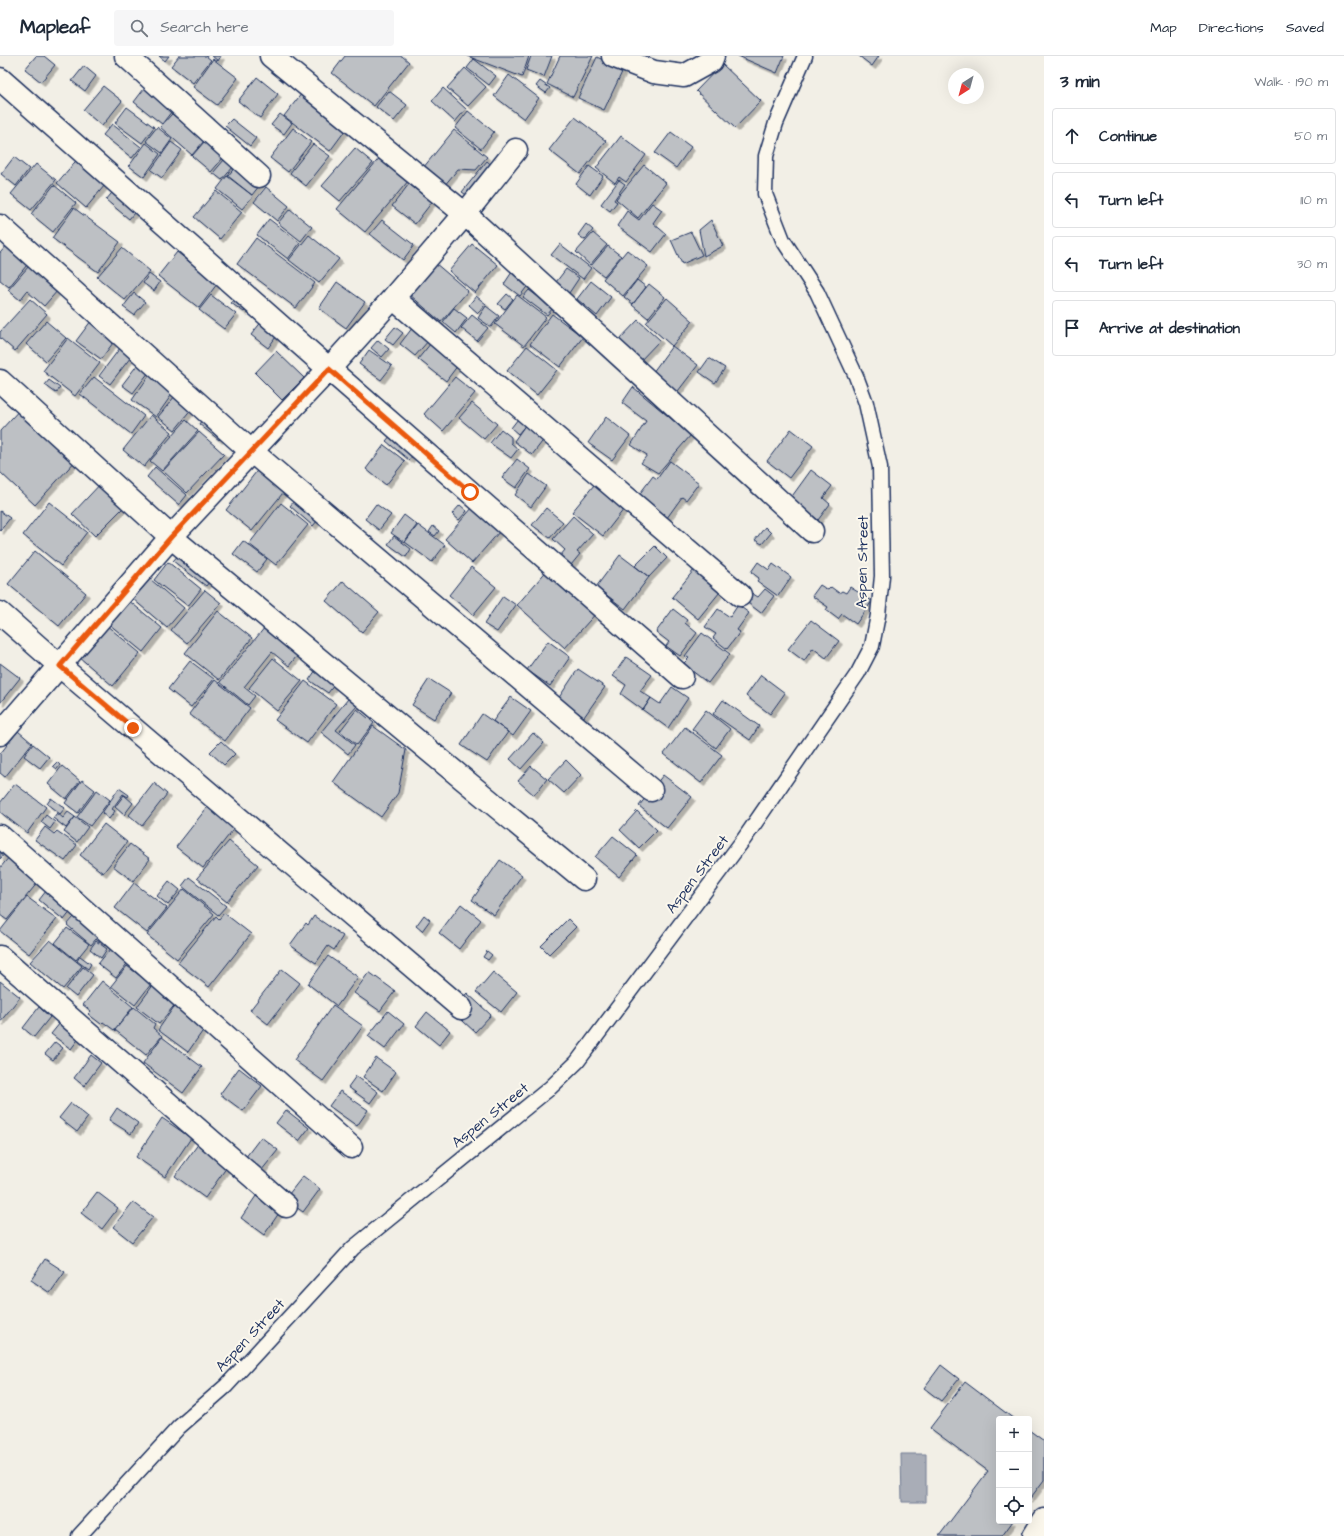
<!DOCTYPE html>
<meta charset="utf-8">
<style>
:root{--surface:#fff;--page:#f6f6f7;--text:#1f2937;--muted:#747a83;--line:#e0e1e3}
body{margin:0;font-family:"Architects Daughter",sans-serif;background:var(--page);color:var(--text)}
.controls{position:absolute;right:12px;bottom:12px;display:grid;overflow:hidden;border-radius:4px;box-shadow:0 4px 16px #0002}
.controls button{width:36px;height:36px;display:grid;place-items:center;padding:0;border:0;border-bottom:1px solid var(--line);background:var(--surface);color:var(--text);font:20px sans-serif}
.compass{position:absolute;left:948px;top:12px;width:36px;height:36px;border-radius:50%;background:var(--surface);box-shadow:0 4px 16px #0002;rotate:216deg}
.stop{position:absolute;width:12px;height:12px;margin:-9px;border:3px solid #ea580c;border-radius:50%;background:#fff}
.stop.end{background:#ea580c;border-color:#fff;box-shadow:0 1px 4px #0008}
.list{margin:0;padding:0;list-style:none}
h2{display:flex;justify-content:space-between;align-items:center;height:52px;margin:0;padding:0 16px;font-size:17px}
h2 small{font-size:13px;font-weight:400;color:var(--muted)}
.list li{display:grid;grid-template-columns:26px 1fr auto;gap:12px;align-items:center;box-sizing:border-box;height:56px;margin:0 8px 8px;padding:0 8px;border:1px solid var(--line);border-radius:4px}
.list b{display:block;font-size:15px;white-space:nowrap}
.list em{font-size:13px;font-style:normal;color:var(--muted)}
.icon{flex:none;width:22px;height:22px;fill:none;stroke:currentColor;stroke-width:2;stroke-linecap:round;stroke-linejoin:round}
.map{position:relative;flex:none;width:1044px;height:1480px;overflow:hidden}
header{display:flex;align-items:center;gap:24px;box-sizing:border-box;height:56px;padding:0 20px;background:var(--surface);border-bottom:1px solid var(--line)}
header strong{font-size:19px}
nav{display:flex;gap:22px;margin-inline-start:auto;font-size:14px}
.search{width:280px;height:36px;background:var(--page);display:flex;align-items:center;gap:10px;box-sizing:border-box;padding:0 14px;border-radius:4px;color:var(--muted);font-size:15px}
main{display:flex}
aside{flex:1;background:var(--surface)}
.map>svg:first-child{display:block}
.water{fill:#a9adb7;stroke:#707b93}
.building{fill:#bdc0c4;stroke:#1b2f5e;filter:url(#shadow)}
.lines{fill:none;stroke-linecap:round;stroke-linejoin:round}
.lane-casing{stroke:#1b2f5e;stroke-width:17}
.street-casing{stroke:#1b2f5e;stroke-width:25}
.lane{stroke:#fbf7ec;stroke-width:14}
.street{stroke:#fbf7ec;stroke-width:22}
.route{stroke:#ea580c;stroke-width:5}
.labels{text-anchor:middle;stroke-width:4;stroke-linejoin:round;paint-order:stroke}
.street-label{font-size:15px;fill:#1b2f5e;stroke:#fbf7ec}
</style>
<header>
<strong>Mapleaf</strong>
<div class="search"><svg class="icon" aria-label="search" viewBox="0 0 24 24"><circle cx="10" cy="10" r="6"/><path d="M15 15l6 6"/></svg>Search here</div>
<nav><a>Map</a><a>Directions</a><a>Saved</a></nav>
</header>
<main>
<div class="map">
<svg width="1044" height="1480" viewBox="0 0 1044 1480">
<defs>
<filter id="shadow"><feDropShadow dx="3.5" dy="3.5" stdDeviation="0" flood-color="#0004"/></filter>
</defs>
<rect width="100%" height="100%" fill="#f2efe6"/>
<filter id="ink" filterUnits="userSpaceOnUse"><feTurbulence type="fractalNoise" baseFrequency=".025" numOctaves="2"/><feDisplacementMap in="SourceGraphic" scale="8" xChannelSelector="R" yChannelSelector="G"/><feConvolveMatrix kernelMatrix="1 2 1 2 8 2 1 2 1" color-interpolation-filters="sRGB"/></filter>
<g filter="url(#ink)">
<path class="water" d="M901 1398H926V1446H902Z"/>
<path class="building" d="M36 0H44L55 9 41 26 25 13Z
M159 0H169L165 5Z
M179 0H206L211 4 193 27 171 10Z
M212 0H221L218 5Z
M345 0H402L409 6 374 50 332 17Z
M467 0H529L522 21Z
M531 0H552L544 21 526 14Z
M560 0H593L573 41 547 28Z
M738 0H784L777 17Z
M859 0H879L872 10Z
M597 1 623 14 604 54 578 42Z
M213 3 238 22 217 49 193 31Z
M474 3 496 20 489 29 467 12Z
M722 8 761 45 735 72 696 35Z
M84 10 96 20 85 35 72 25Z
M465 12 486 31 468 50 447 32Z
M509 19 539 42 524 63 494 40Z
M257 21 278 38 260 62 238 45Z
M540 25 550 32 546 37 536 30Z
M147 29 175 51 162 68 134 46Z
M103 30 122 45 102 70 83 54Z
M443 32 466 53 455 66 432 45Z
M389 35 407 49 394 65 376 51Z
M302 37 347 72 330 95 284 60Z
M127 51 154 71 142 87 115 67Z
M468 55 494 76 481 93 455 72Z
M172 58 183 67 189 60 210 78 192 99 160 71Z
M280 58 292 67 284 78 271 69Z
M575 61 606 85 580 118 549 94Z
M232 63 256 82 250 90 225 70Z
M112 68 141 91 132 102 103 79Z
M157 71 172 83 162 97 146 85Z
M293 72 311 86 288 116 270 102Z
M454 74 487 101 476 114 458 113 444 130 423 112Z
M671 76 691 91 676 112 655 97Z
M210 79 229 95 211 116 192 100Z
M621 80 646 99 626 126 619 121 615 127 596 112Z
M171 86 182 94 162 122 151 114Z
M146 87 160 98 144 121 129 110Z
M313 88 330 100 306 130 290 117Z
M355 92 373 107 340 145 322 130Z
M230 97 239 104 222 124 213 117Z
M80 100 109 124 86 152 57 127Z
M381 100 409 124 365 176 337 153Z
M14 101 29 113 16 130 1 118Z
M487 105 496 113 472 143 462 136Z
M239 106 263 125 252 139 228 120Z
M36 108 56 124 31 154 11 138Z
M644 109 666 127 638 162 616 143Z
M589 110 603 120 590 139 576 128Z
M227 120 253 140 242 153 217 133Z
M619 124 625 128 614 144 617 146 610 155 601 148Z
M409 128 432 146 415 168 392 150Z
M54 129 76 147 53 176 31 158Z
M266 131 289 150 277 165 254 146Z
M116 132 139 151 129 163 106 144Z
M216 135 242 156 220 183 194 161Z
M652 147 662 154 653 167 666 178 652 196 617 170 627 155 639 164Z
M74 152 120 186 98 216 52 182Z
M290 153 312 171 301 185 278 167Z
M269 163 300 187 288 203 257 179Z
M382 164 414 189 403 204 370 178Z
M711 164 723 190 704 200 699 174Z
M586 168 593 174 585 184 578 179Z
M691 176 702 199 682 208 671 184Z
M593 177 607 189 590 209 576 196Z
M309 179 339 203 319 227 289 204Z
M256 182 315 227 296 252 237 208Z
M9 187 31 204 9 231 0 224V197Z
M472 188 498 209 475 237 449 215Z
M560 188 591 212 583 223 551 199Z
M608 190 621 200 604 220 591 210Z
M122 192 150 215 125 244 97 221Z
M627 194 648 210 623 240 603 223Z
M177 196 217 228 199 252 158 220Z
M435 207 468 235 441 266 409 238Z
M29 210 58 234 44 250 27 235 20 244 8 234Z
M566 213 579 222 567 240 553 230Z
M512 216 529 228 520 240 504 228Z
M149 218 160 226 154 235 143 227Z
M637 224 646 231 633 248 624 241Z
M591 225 611 241 597 260 577 243Z
M337 226 365 246 346 272 319 252Z
M649 228 665 241 648 262 632 249Z
M529 234 553 252 547 259 523 241Z
M134 237 145 246 134 259 123 251Z
M507 238 513 243 505 253 498 248Z
M211 239 236 258 224 273 199 254Z
M517 239 546 261 524 290 495 268Z
M236 240 249 249 244 256 231 247Z
M476 240 486 248 478 257 469 249Z
M667 242 693 265 672 290 646 267Z
M30 243 47 258 15 295 0 282V276Z
M486 250 499 260 491 271 478 262Z
M454 252 467 262 456 277 443 266Z
M552 258 583 281 560 311 530 288Z
M472 259 488 272 477 285 461 272Z
M638 264 660 284 638 307 617 286Z
M46 265 66 282 46 305 26 288Z
M91 265 116 283 101 303 76 285Z
M262 265 278 278 268 292 251 279Z
M395 271 403 277 393 289 385 283Z
M413 271 429 284 415 300 400 288Z
M68 282 100 307 75 340 43 315Z
M378 284 389 293 382 301 371 292Z
M431 287 458 309 446 325 418 303Z
M123 288 134 297 110 328 99 320Z
M527 290 557 314 537 339 507 315Z
M672 290 698 309 675 339 650 320Z
M369 294 392 310 381 324 359 308Z
M276 295 304 322 282 344 255 317Z
M709 302 725 312 715 327 699 316Z
M141 304 152 312 133 337 122 329Z
M151 317 175 334 156 361 132 344Z
M94 321 144 360 131 378 80 338Z
M455 321 475 337 443 375 424 358Z
M49 324 60 332 56 337 45 329Z
M633 331 691 379 658 417 641 407 647 399 631 389 646 365 622 347Z
M175 340 192 353 175 374 158 361Z
M472 347 497 368 484 383 459 362Z
M22 351 78 402 35 449 0 416V375Z
M206 358 227 375 219 384 199 368Z
M151 359 172 376 144 411 123 394Z
M521 359 528 366 518 378 511 372Z
M606 361 630 380 612 404 588 387Z
M186 364 198 375 162 415 150 405Z
M526 368 545 382 532 399 514 385Z
M501 373 511 381V387L518 393 511 402 490 387Z
M791 373 813 390 789 422 767 405Z
M199 376 224 398 187 437 163 415Z
M392 378 414 398 409 404 386 385Z
M384 389 405 405 386 429 366 413Z
M517 403 530 413 516 432 502 422Z
M670 405 699 427 686 444 682 441 664 466 635 444 653 420 657 423Z
M155 411 187 439 179 449 147 421Z
M260 411 287 432 252 475 226 454Z
M811 414 832 430 823 442 830 448 818 464 790 443Z
M529 418 546 430 531 451 515 439Z
M104 424 128 447 95 480 72 458Z
M594 429 624 453 603 480 572 456Z
M299 439 322 459 313 470 290 450Z
M49 446 87 476 61 510 23 479Z
M281 447 308 469 276 509 249 488Z
M376 448 391 459 379 474 365 463Z
M460 449 467 455 459 464 452 458Z
M473 451 500 475 472 507 445 483Z
M546 452 563 466 550 482 532 469Z
M0 455 10 462 0 475Z
M404 459 417 469 404 486 391 477Z
M573 460 593 478 577 496 580 498 571 509 560 500 565 494 553 483Z
M418 469 445 489 432 506 405 486Z
M433 470 439 475 435 480 429 476Z
M765 471 771 477 762 488 755 484Z
M394 480 411 493 406 501 388 488Z
M243 485 267 503 257 516 233 498Z
M655 490 667 502 649 521 635 510Z
M35 495 86 537 59 570 8 528Z
M181 496 213 521 206 530 173 505Z
M620 499 649 521 625 553 596 531Z
M168 506 201 533 188 550 154 524Z
M758 506 769 514 773 508 791 521 778 540 757 525 759 522 751 516Z
M698 509 724 531 698 563 672 541Z
M471 511 496 531 473 559 449 539Z
M549 512 598 555 565 592 517 549Z
M150 523 184 552 167 572 133 543Z
M343 525 379 556 362 576 326 545Z
M820 529 828 534 831 531 839 537 842 535 846 537 850 531 872 545 856 568 842 558 838 563 826 554 828 551 812 540Z
M765 533 774 540 761 557 744 544 750 536 758 541Z
M205 534 221 547 187 587 171 574Z
M503 540 516 549 497 576 484 568Z
M128 544 162 572 143 596 109 568Z
M738 549 749 557 737 574 740 576 727 593 713 582 716 578 705 571 718 553 730 561Z
M673 553 687 564 685 567 697 577 680 600 666 590 669 586 656 576Z
M218 555 252 582 219 624 185 597Z
M811 564 839 585 826 602 813 592 804 605 788 593Z
M270 565 303 592 289 610 272 596 244 631 255 640 248 649 220 626Z
M106 569 140 597 113 630 79 601Z
M702 577 730 598 708 627 683 608 689 602 685 600Z
M548 585 570 601 550 630 527 614Z
M626 601 652 619 640 635 651 642 643 654 621 638 626 629 613 620Z
M273 602 302 625 277 655 249 632Z
M190 605 214 623 191 651 168 633Z
M0 607 20 622 0 647Z
M318 611 337 625 328 637 309 624Z
M578 613 605 631 584 661 558 643Z
M761 619 785 637 770 658 746 640Z
M429 623 451 637 434 663 412 649Z
M215 624 250 652 225 685 189 658Z
M305 625 336 648 307 687 275 664Z
M672 631 688 642 668 672 643 654 651 642 660 648Z
M511 641 531 655 513 680 493 665Z
M348 643 357 650 336 674 355 689 348 698 321 676Z
M723 644 759 670 750 684 713 658Z
M357 653 374 667 357 689 340 675Z
M706 654 730 673 716 692 692 673Z
M482 658 508 676 487 706 461 689Z
M373 670 406 694 398 737 381 761 333 726Z
M685 671 722 699 701 727 664 698Z
M18 675 32 687 5 721 0 717V698Z
M533 677 544 687 521 713 510 703Z
M221 685 235 698 224 709 210 696Z
M33 688 49 701 40 712 24 700Z
M566 704 581 719 564 737 548 723Z
M57 706 60 709 57 713 53 710Z
M62 710 80 725 66 743 48 728Z
M531 710 547 723 534 739 518 725Z
M663 719 692 741 667 772 639 750Z
M82 724 95 734 78 757 65 747Z
M154 727 167 738 142 770 129 759Z
M15 728 46 751 27 777 0 756V747Z
M119 732 129 739 128 741 123 738 112 753 115 755 109 763 102 757Z
M97 734 110 744 90 770 77 761Z
M124 739 133 747 124 759 115 751Z
M51 742 65 752 60 758 47 748Z
M209 749 236 770 203 812 176 791Z
M637 755 657 774 639 792 620 774Z
M68 756 75 761 66 772 53 762 57 757 63 762Z
M46 759 55 766 50 773 41 766Z
M75 761 88 771 77 786 64 776Z
M104 768 127 786 103 817 80 799Z
M45 771 54 778 57 775 77 789 65 805 35 784Z
M613 780 637 799 619 821 595 801Z
M229 785 258 809 227 846 197 822Z
M0 788 7 795 0 803Z
M130 788 150 803 133 825 113 810Z
M14 795 43 820 7 864 0 859V812Z
M500 804 522 819 494 859 472 844Z
M189 821 226 850 218 859 182 830Z
M169 825 180 834 168 849 157 840Z
M134 827 167 852 147 877 115 852Z
M50 830 75 850 64 864 39 844Z
M184 833 214 858 177 903 147 879Z
M27 841 57 863 29 898 0 875Z
M461 848 481 864 459 893 439 877Z
M80 854 112 882 105 890 96 883 91 889 67 869Z
M224 857 251 878 209 931 178 907 216 860 219 863Z
M424 859 430 864 422 875 416 870Z
M314 860 343 880 334 894 328 890 316 907 290 889 306 867 308 869Z
M568 863 576 871 549 898 541 890Z
M67 872 89 888 76 904 55 887Z
M50 884 82 910 63 933 30 906Z
M96 885 107 893 101 902 90 893Z
M116 886 133 900 116 922 98 908Z
M487 895 492 899 488 904 483 901Z
M80 900 91 908 88 913 77 905Z
M328 900 358 921 337 950 308 928Z
M127 910 151 928 135 949 111 930Z
M83 911 93 919 76 941 66 933Z
M282 913 300 927 268 968 250 954Z
M369 916 395 935 380 955 354 937Z
M493 916 517 936 501 956 476 936Z
M0 925 20 941 0 966Z
M102 925 133 951 114 974 103 966 101 968 88 958 91 955 83 949Z
M154 928 177 946 159 968 137 951Z
M467 937 491 959 475 976 451 954Z
M178 945 209 966 188 996 158 974Z
M333 949 363 970 323 1025 294 1004Z
M39 951 50 961 34 981 23 972Z
M134 951 155 968 153 972 162 980 146 999 115 974Z
M388 955 404 968 385 993 368 980Z
M427 956 450 975 439 989 416 970Z
M60 967 80 981 71 993 51 978Z
M162 981 202 1011 183 1037 143 1007Z
M55 986 63 992 53 1004 45 998Z
M91 999 101 1007 84 1030 74 1022Z
M376 1002 396 1016 383 1035 363 1021Z
M239 1012 262 1030 243 1055 220 1038Z
M356 1020 378 1036 370 1047 348 1031Z
M340 1035 368 1054 357 1070 329 1050Z
M71 1047 88 1061 77 1076 59 1062Z
M117 1052 138 1067 131 1078 109 1064Z
M286 1054 309 1072 299 1085 276 1067Z
M162 1062 191 1082 165 1121 136 1101Z
M261 1081 278 1094 261 1115 245 1102Z
M199 1087 229 1108 205 1142 175 1120Z
M303 1120 320 1133 303 1156 285 1143Z
M97 1136 118 1152 102 1173 81 1157Z
M256 1140 279 1157 264 1179 241 1162Z
M133 1146 153 1161 132 1186 113 1171Z
M45 1203 65 1216 50 1237 31 1224Z
M941 1309 959 1323 941 1345 924 1332Z
M965 1326 1014 1363H999V1465H1013L1002 1480H939L988 1415 930 1372Z
M1029 1374 1044 1385V1424L1029 1444Z"/>
<g class="lines">
<g class="lane-casing">
<path id="lane" d="M79 1480 179 1371 226 1330 353 1192 550 1032 577 1006 744 783 858 617 872 590 878 559 882 520 880 411 866 347 856 320 817 236 783 184 765 138 766 100 776 67 805 0"/>
</g>
<g class="street-casing">
<path id="street" d="M126 0 259 120
M271 0 465 158 812 475
M613 0 654 16 684 20 711 5 713 0
M0 23 329 313 682 621
M0 170 251 395 651 734
M393 242 740 539
M0 325 171 481 584 823
M0 557 60 610 461 952
M0 678 171 481 329 313 393 242 465 158 516 94
M0 780 351 1091
M0 901 286 1150
M1034 1480 1044 1464"/>
</g>
<use href="#lane" class="lane"/>
<use href="#street" class="street"/>
</g>
</g>
<g class="lines" filter="url(#ink)">
<path class="route" d="M133 672 60 610 171 481 329 313 470 436"/>
</g>
<g class="labels">
<g class="street-label">
<text transform="translate(862 506) rotate(-89)" y="5">Aspen Street</text>
<text transform="translate(697 818) rotate(-53)" y="5">Aspen Street</text>
<text transform="translate(490 1059) rotate(-39)" y="5">Aspen Street</text>
<text transform="translate(250 1279) rotate(-47)" y="5">Aspen Street</text>
</g>
</g>
</svg>
<div class="controls">
<button>+</button>
<button>−</button>
<button><svg class="icon" aria-label="locate" viewBox="0 0 24 24"><circle cx="12" cy="12" r="6"/><path d="M12 2v4M12 18v4M2 12h4M18 12h4"/></svg></button>
</div>
<svg class="compass" viewBox="-18 -18 36 36"><path d="M0-13l5 13h-10z" fill="#e53935"/><path d="M0 13l5-13h-10z" fill="#747a83"/></svg>
<div class="stop" style="left:470px;top:436px"></div>
<div class="stop end" style="left:133px;top:672px"></div>
</div>
<aside>
<h2>3 min<small>Walk · 190 m</small></h2>
<ul class="list">
<li><svg class="icon" aria-label="ahead" viewBox="0 0 24 24"><path d="M12 20V5M6 11l6-6 6 6"/></svg><div><b>Continue</b></div><em>50 m</em></li>
<li><svg class="icon" aria-label="left" viewBox="0 0 24 24"><path d="M17 20v-9H6M10 6l-5 5 5 5"/></svg><div><b>Turn left</b></div><em>110 m</em></li>
<li><svg class="icon" aria-label="left" viewBox="0 0 24 24"><path d="M17 20v-9H6M10 6l-5 5 5 5"/></svg><div><b>Turn left</b></div><em>30 m</em></li>
<li><svg class="icon" aria-label="arrive" viewBox="0 0 24 24"><path d="M6 21V4h12l-3 4 3 4H6"/></svg><div><b>Arrive at destination</b></div></li>
</ul>
</aside>
</main>
